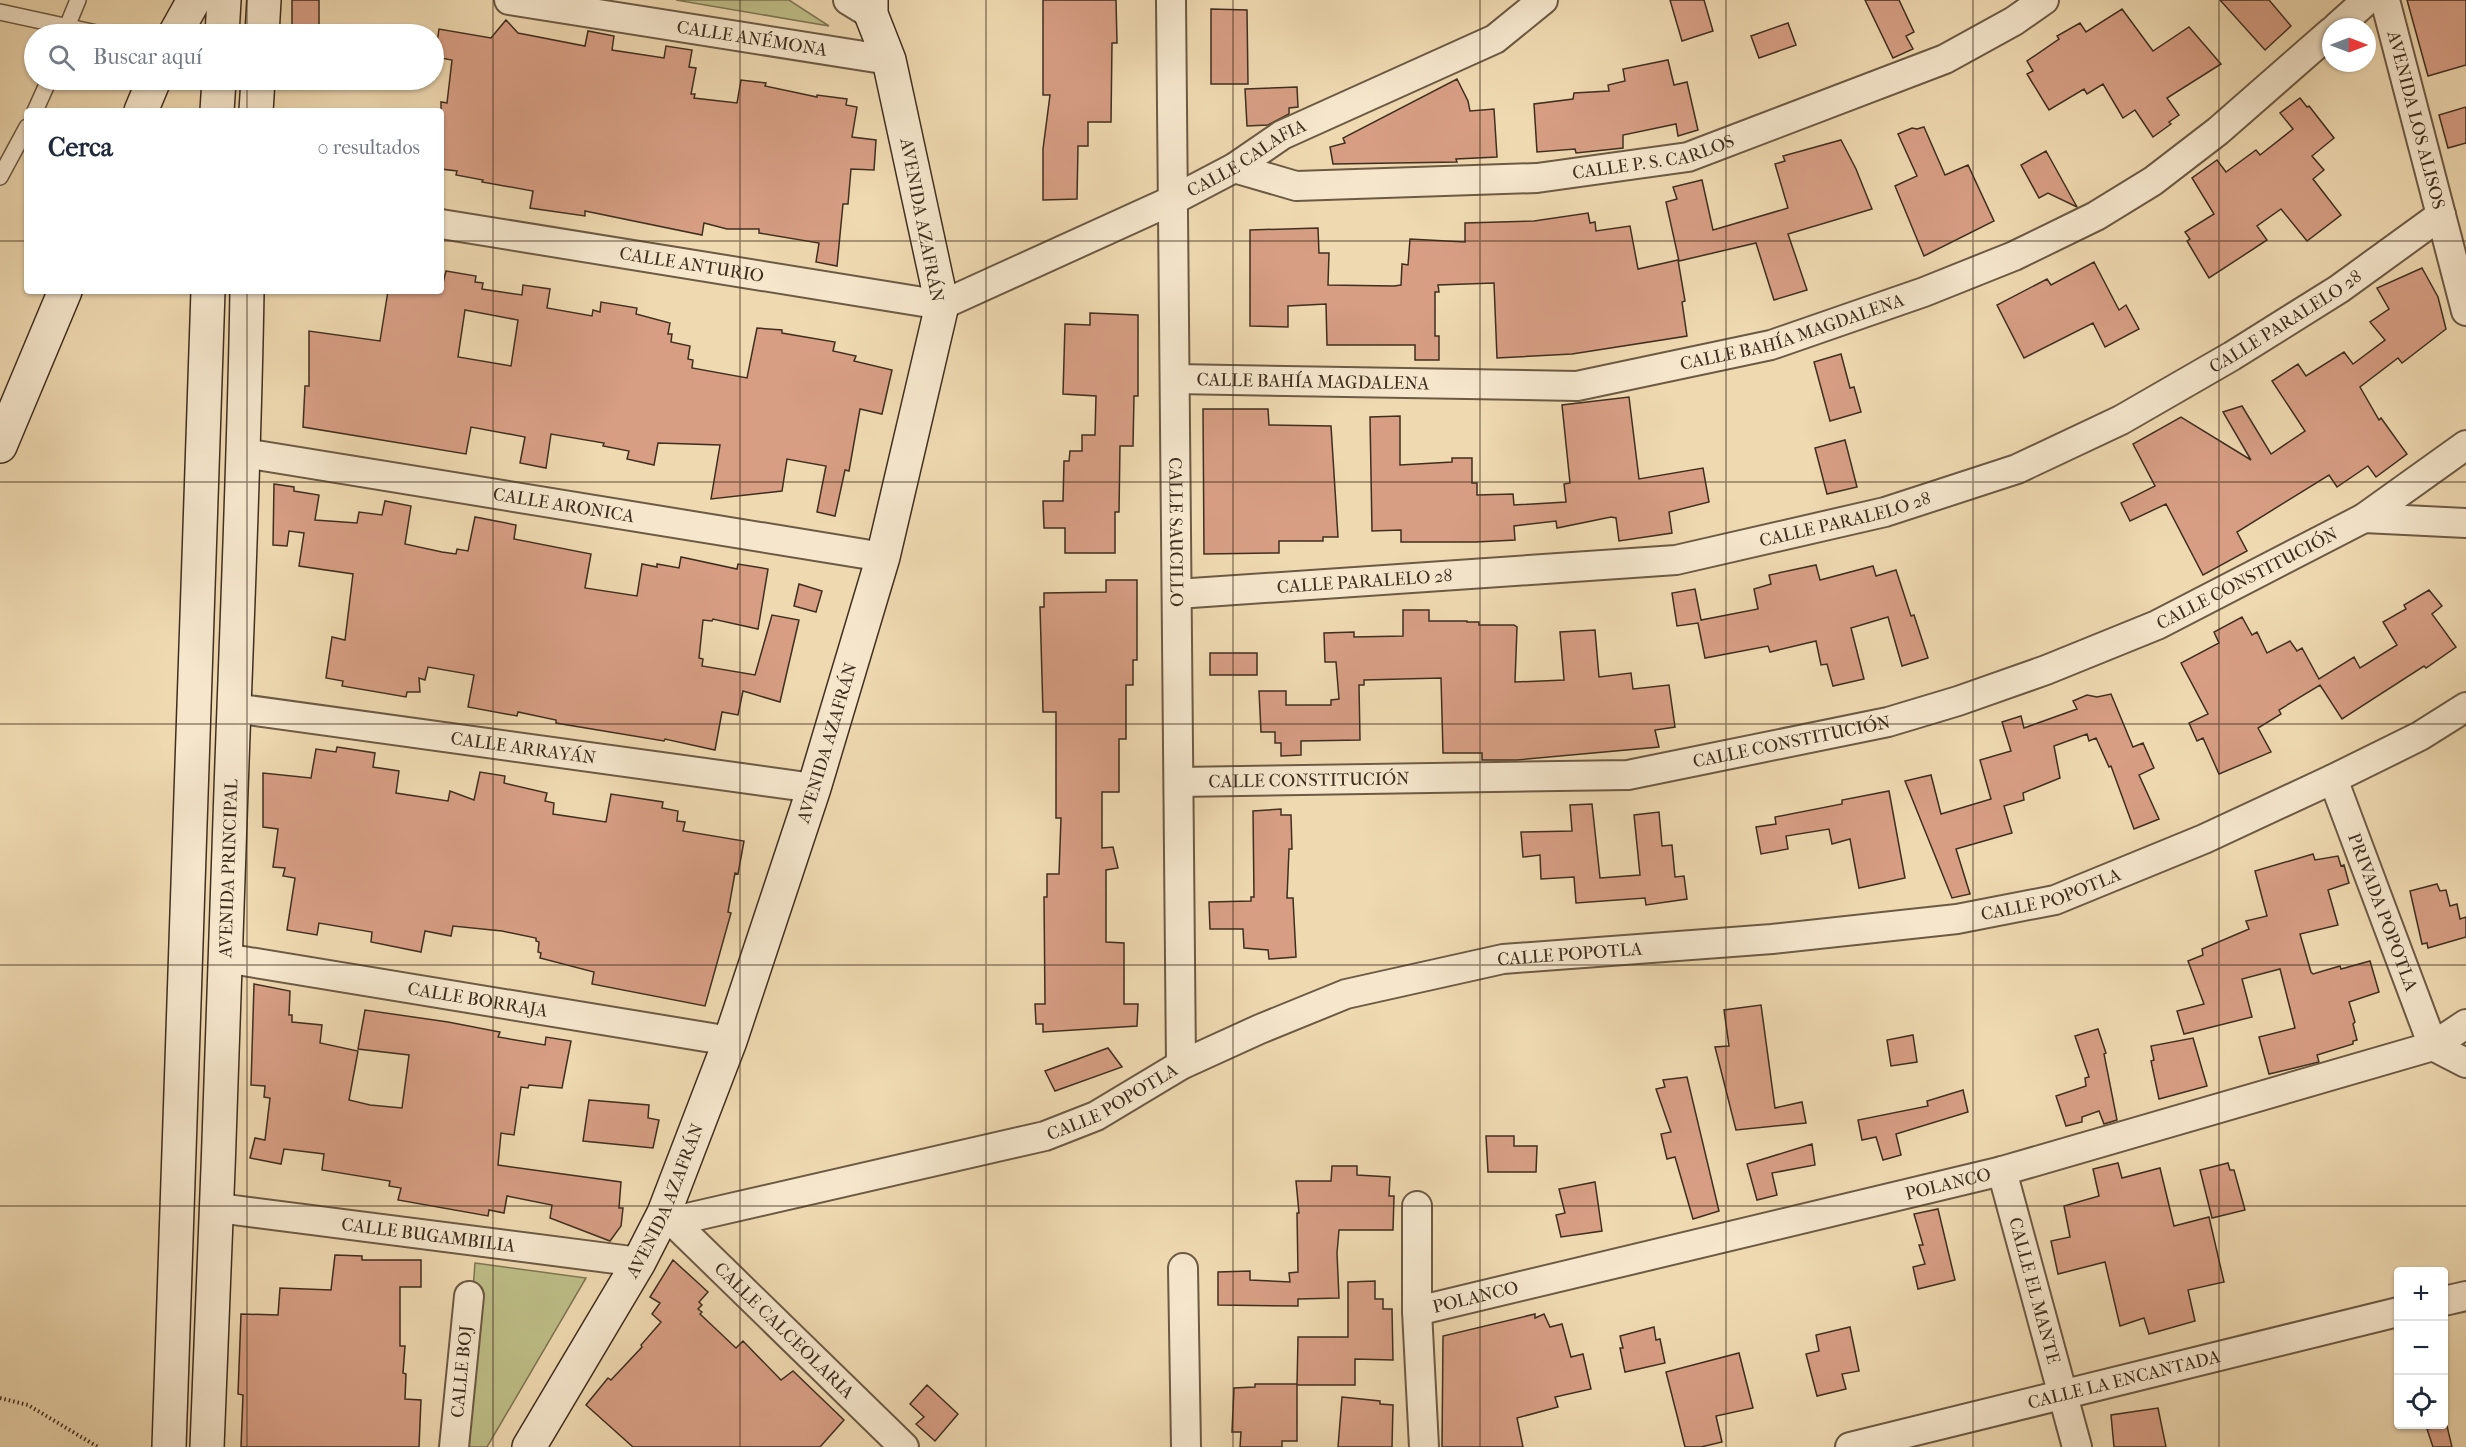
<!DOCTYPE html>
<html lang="es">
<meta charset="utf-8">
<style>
:root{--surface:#fff;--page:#f2f2f3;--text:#1f2937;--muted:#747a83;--line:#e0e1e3}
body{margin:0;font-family:"IM FELL French Canon",serif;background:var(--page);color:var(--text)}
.controls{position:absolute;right:18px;bottom:18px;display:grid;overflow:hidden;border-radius:6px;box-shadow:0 2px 4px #0004}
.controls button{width:54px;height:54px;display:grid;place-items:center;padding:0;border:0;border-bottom:2px solid var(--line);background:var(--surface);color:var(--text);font:30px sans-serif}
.compass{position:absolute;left:2322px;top:18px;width:54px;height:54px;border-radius:50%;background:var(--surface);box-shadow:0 2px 4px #0004;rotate:90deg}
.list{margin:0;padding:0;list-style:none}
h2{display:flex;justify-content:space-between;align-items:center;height:78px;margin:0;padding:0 24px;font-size:26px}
h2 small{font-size:20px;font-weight:400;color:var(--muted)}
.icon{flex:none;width:33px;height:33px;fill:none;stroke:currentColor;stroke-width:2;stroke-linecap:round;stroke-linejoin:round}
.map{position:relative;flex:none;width:2466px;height:1447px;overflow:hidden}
.search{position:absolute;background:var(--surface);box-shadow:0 2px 4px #0004;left:24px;top:24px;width:420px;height:66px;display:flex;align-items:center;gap:15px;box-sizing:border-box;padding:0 21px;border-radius:33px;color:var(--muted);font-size:22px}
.panel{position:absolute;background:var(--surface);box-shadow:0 2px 4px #0004;left:24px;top:108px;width:420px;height:186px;border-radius:6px}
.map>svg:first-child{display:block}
.green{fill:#bebe88;stroke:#7f7654;stroke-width:1.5}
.building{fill:#d79e84;stroke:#402f1f;stroke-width:1.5;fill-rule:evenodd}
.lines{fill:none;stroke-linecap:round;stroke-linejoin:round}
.lane-casing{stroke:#6c5a44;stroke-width:18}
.street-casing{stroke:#6c5a44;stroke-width:32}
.secondary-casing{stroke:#402f1f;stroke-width:36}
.path{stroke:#402f1f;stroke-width:4;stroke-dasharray:1.5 3;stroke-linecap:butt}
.lane{stroke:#f5e6cc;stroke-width:15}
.street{stroke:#f5e6cc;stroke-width:28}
.secondary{stroke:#f5e6cc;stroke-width:33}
.grid{fill:none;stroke:#402f1f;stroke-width:1.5;stroke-opacity:0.55}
.labels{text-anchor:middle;stroke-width:4.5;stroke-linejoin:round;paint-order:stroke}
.street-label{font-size:18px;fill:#402f1f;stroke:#f5e6cc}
</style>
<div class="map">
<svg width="2466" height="1447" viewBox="0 0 2466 1447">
<rect width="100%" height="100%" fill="#efd9b1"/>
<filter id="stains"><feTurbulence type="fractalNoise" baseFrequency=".00333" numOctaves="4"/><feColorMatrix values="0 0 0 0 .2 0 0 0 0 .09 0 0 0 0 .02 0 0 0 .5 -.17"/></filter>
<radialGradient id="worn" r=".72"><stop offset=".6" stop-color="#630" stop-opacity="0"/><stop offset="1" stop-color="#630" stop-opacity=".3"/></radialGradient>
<path class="green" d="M676 0H789L829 26Z
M475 1263 586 1278 487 1447H461Z"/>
<path class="building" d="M292 0H319V28L292 27Z
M1043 0H1116L1117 43H1112L1111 122H1088V146H1078L1077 199 1043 200V149L1050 95H1043Z
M1670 0H1704L1713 31 1682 41Z
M1865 0H1899L1914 32 1906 36 1913 49 1893 58Z
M2220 0H2269L2291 26 2265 50Z
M2407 0H2466V65L2428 76Z
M1211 9 1247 10 1248 84H1211Z
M2122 9 2153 51 2189 27 2221 64 2167 98 2179 115 2169 122 2171 124 2153 137 2135 110 2123 118 2103 84 2087 94 2084 89 2049 110 2027 74 2033 71 2027 61 2059 39 2057 36 2080 23 2086 32Z
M506 20 518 33 585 46 588 31 614 36 612 50 664 58 666 46 692 50 689 67 696 68 691 94H695L694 98 737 103 741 80 766 83 765 86 817 97V95L847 99 846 105 857 107 852 137 876 140 874 170 851 169 848 204H843L837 266 816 262 819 243 759 233V229H727L704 223 702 235 585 211V216L530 208 533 191 482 182 483 180 456 175 457 171 441 169V102L447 103 452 60 435 57 439 29 491 38Z
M1788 23 1796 45 1759 58 1751 36Z
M1668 60 1674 85 1687 82 1698 130 1678 136 1676 124 1623 135V148L1576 153 1575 149 1537 152 1534 104 1573 99 1574 93 1609 91 1608 85 1625 81 1623 69Z
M1457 79 1468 101 1470 111 1494 109 1497 157 1456 159 1457 162 1333 164 1330 147 1345 143 1343 138Z
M1297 87 1298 107 1289 108V114L1268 125 1247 126 1245 89Z
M2300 98 2307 107 2309 106 2334 138 2312 156 2324 170 2313 179 2341 215 2307 241 2281 209 2257 226 2267 240 2209 278 2187 241 2190 239 2185 232 2214 214 2192 178 2217 160 2226 172 2256 150 2260 155 2293 129 2280 113Z
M2466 107V143L2448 148 2439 115Z
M1924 127 1945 175 1968 165 1994 221 1924 256 1895 186 1917 176 1898 134 1912 128 1917 129Z
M1841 140 1856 169 1872 209 1788 234 1807 290 1774 300 1756 243 1679 261 1666 202 1677 199 1673 187 1702 180 1713 230 1788 208 1775 164 1785 161 1783 156Z
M2046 151 2077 207 2048 193 2039 198 2021 165Z
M1588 213 1590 223 1595 222 1596 231 1630 226 1638 269 1678 260 1685 301 1682 302 1687 336 1572 354 1497 358 1494 283 1438 285 1439 292H1435V336H1439V360H1415V345H1327L1326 304 1288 306V327L1250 326V230L1318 228 1319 253H1329L1328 285 1394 286 1401 285 1402 264 1408 265 1410 239 1465 242V223L1534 221Z
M2094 262 2119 310 2126 305 2139 329 2105 347 2093 323 2024 358 1997 305 2047 279 2051 285Z
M2422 268 2438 297 2446 329 2402 363 2398 358 2360 387 2379 420 2381 418 2407 454 2376 477 2368 466 2337 487 2329 475 2237 532 2247 551 2203 575 2166 504 2130 521 2121 503 2155 486 2133 444 2181 417 2251 460 2223 412 2242 406 2271 454 2305 431 2272 381 2298 364 2306 376 2344 352 2353 364 2385 340 2370 322 2389 309 2377 288Z
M446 271 476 276 475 282 483 283 482 289 522 295 523 285 550 289 547 308 592 316 593 310 600 312 601 302 637 308 636 314 670 323 668 334H672L671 342 690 346 688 359 693 360 692 368 747 378 757 328 782 330V333L835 342 833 351 856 356 854 361 892 370 882 414 860 409 849 471 845 470 835 516 817 512 826 466 787 459 782 491 711 499 720 445 658 443 654 465 627 459 629 451 603 446 604 443 551 434 546 468 520 463 525 437 471 427 466 454 303 427 305 386H309V331L380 341 388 291H441V283H443ZM465 310 518 320 511 366 458 357Z
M1090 313 1138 315V396H1134L1133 446H1120L1119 512H1115V553H1065V528H1044L1043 501H1063L1064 461H1069L1070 451H1082V435H1095L1096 396 1063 394 1065 324 1090 325Z
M1841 354 1850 388 1854 387 1861 412 1830 421 1814 362Z
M1629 397 1639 479 1703 468 1709 502 1669 512 1672 533 1619 541 1616 518 1611 517 1557 528 1556 521 1514 526 1515 540 1476 542H1401V530L1372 531 1370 417 1400 416V465L1452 462V458H1472V483H1477V495L1513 494 1514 505 1566 502 1564 484 1570 483 1562 405Z
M1203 409H1268L1269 425 1331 426 1338 537H1323V541H1279V553L1204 554Z
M1845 440 1857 487 1827 494 1815 448Z
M274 484 294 487V491L319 495 315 520 357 523 359 512 382 515 385 501 411 506 405 544 442 552 456 554 457 549 468 551 475 517 516 525 514 539 591 554 585 588 637 596 642 564 657 567V564L679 568 681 557 737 569 738 564 768 569 758 629 713 619 712 621 703 620 699 658 703 659 702 666 755 675 772 615 799 620 780 702 743 691 738 715 722 712 715 750 665 739 664 741 556 723V720L518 712 517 716 468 707 474 675 428 667 425 680 419 678 420 692H407L406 697 342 686 343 681 326 678 332 637 345 640 353 574 299 566 304 533 289 531 287 546 273 545Z
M1816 565 1820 580 1873 566 1876 576 1896 570 1911 616 1914 615 1928 658 1902 666 1888 617 1851 628 1864 679 1833 686 1827 664 1821 665 1816 641 1770 652 1768 646 1705 658 1698 623 1677 626 1672 593 1695 589 1701 620 1758 609 1754 589 1771 584 1769 575Z
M1106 580H1137V660H1133V685H1126V739H1119V792H1102V848L1113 847 1118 868 1106 870V942L1124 943V1004H1138L1137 1026 1043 1032V1024H1036L1035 1004H1045L1044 897H1047V874H1059L1061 818H1056V712H1043L1040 607H1044V593L1106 592Z
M799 584 822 591 816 612 794 606Z
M2429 590 2442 606 2432 614 2456 647 2426 668 2424 666 2342 719 2320 685 2279 710 2281 714 2258 728 2271 752 2219 774 2203 738 2197 741 2189 723 2208 714 2181 663 2219 643 2214 632 2242 617 2252 635 2257 632 2267 653 2290 641 2297 651 2302 648 2319 679 2354 657 2360 668 2397 645 2383 622 2406 609 2404 605Z
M1403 610H1429V621H1467V622H1479V625H1514L1517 627 1515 682 1564 680 1560 632 1595 630 1599 677 1631 673 1633 689 1669 685 1675 727 1655 730 1659 747 1517 760H1482V753H1443L1441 678 1364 680V685H1359L1360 740 1301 741V755L1281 756V743H1275V732H1261L1259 691H1286V705H1331V700L1339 699 1336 662H1325L1324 633 1354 632V637L1403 636Z
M1210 653H1257V675H1210Z
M2111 694 2133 747 2143 743 2154 768 2139 775 2159 819 2134 829 2111 766 2109 767 2096 738 2089 741 2087 734 2054 746 2060 778 2023 793 2024 800 2004 806 2012 833 1956 849 1970 894 1952 898 1905 781 1931 775 1941 814 1991 799 1980 760 2011 751 2002 722 2021 716 2024 728 2077 709 2073 701 2087 695 2097 697Z
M337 747 375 753 373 767 399 771 396 793 448 801 450 791 474 800 480 772 505 776 504 783 547 793 545 801 554 803 553 814 606 822 611 794 663 802 662 808 678 811 677 821 685 822 683 831 744 841 738 874 735 873 728 912 731 913 705 1006 592 984 594 972 540 958 541 953 538 952 539 942 536 941V938L502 931 453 926 451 936 425 931 421 952 371 942 372 932 319 923 317 935 287 930 295 878 283 876 285 868 273 867 278 829 263 827V773L311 778 316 749 336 752Z
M1889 791 1905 878 1859 888 1850 839 1832 844 1829 829 1786 836 1788 849 1761 854 1756 827 1776 824 1775 817 1842 804V800Z
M1592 804 1600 878 1640 875 1634 815 1659 812 1662 846 1672 845 1675 877 1684 876 1687 899 1646 905 1645 898 1576 903 1574 877 1541 879 1540 855 1523 857 1521 832 1572 831 1570 805Z
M1281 809V815H1291L1292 849H1289L1287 898H1293L1296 957 1269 959 1268 950 1244 948 1243 929H1210L1209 902 1251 901V897H1254L1253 811Z
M2313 854 2315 860 2338 856 2341 866 2344 865 2349 883 2328 890 2338 925 2300 934 2311 972 2313 974 2340 966 2341 969 2370 961 2379 992 2349 1002 2355 1022 2353 1024 2357 1040 2353 1041V1044L2317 1055 2319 1062 2269 1074 2259 1037 2295 1028 2280 969 2242 979 2252 1017 2184 1034 2177 1011 2204 1004 2188 961 2203 955 2202 949 2249 929 2246 921 2267 916 2255 871Z
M2437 884 2440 891 2446 890 2450 906 2457 904 2460 919 2466 917V937L2428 948 2427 943 2422 944 2410 891Z
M254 984 290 991 289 1015H292V1022L322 1025 320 1043 358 1051 349 1100 370 1105 402 1108 409 1055 358 1049 365 1010 448 1022 500 1032 498 1037 545 1045 546 1037 571 1041 562 1088 529 1085 528 1088 521 1087 514 1135 501 1133 498 1165 621 1182 619 1208H623L621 1226 610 1241 550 1218 552 1205 507 1196 504 1213 489 1210 488 1216 398 1200 401 1188 389 1186 390 1181 322 1170 324 1154 284 1149 281 1164 250 1158 255 1138 265 1140 270 1098 264 1097 265 1086 251 1085Z
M1761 1005 1775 1108 1802 1102 1806 1123 1736 1130 1715 1047 1729 1046 1724 1010Z
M2098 1029 2106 1053 2104 1054 2117 1120 2104 1124 2099 1111 2082 1117V1122L2066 1126 2056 1096 2086 1086 2085 1078 2089 1077 2075 1036Z
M1913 1035 1917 1062 1891 1066 1887 1040Z
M2193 1038 2207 1086 2159 1099 2151 1061 2154 1060 2151 1046Z
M1108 1048 1122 1067 1055 1091 1045 1071Z
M1687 1077 1719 1211 1693 1219 1675 1157 1667 1159 1661 1134 1671 1132 1656 1089 1665 1087 1663 1080Z
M1963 1090 1968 1112 1896 1134 1901 1155 1883 1160 1876 1137 1862 1140 1858 1120 1928 1106 1927 1101Z
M589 1100 649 1105 648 1118 659 1120 653 1148 583 1141Z
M1486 1136H1514V1146H1537L1536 1172H1488Z
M1812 1144 1815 1165 1772 1173 1777 1195 1757 1200 1747 1164Z
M2118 1163 2122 1178 2160 1168 2174 1226 2209 1217 2224 1282 2188 1290 2195 1321 2149 1334 2144 1318 2120 1326 2105 1262 2058 1274 2051 1241 2070 1237 2064 1206 2099 1196 2093 1169Z
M2228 1163 2230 1170H2234L2245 1210 2212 1218 2200 1170Z
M1332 1166H1357V1175L1390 1177 1389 1196H1394L1393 1230H1339L1337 1253 1339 1298 1298 1299V1306L1218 1305V1272L1250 1271V1280L1290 1282 1289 1273 1298 1272 1297 1213H1299L1296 1181H1331Z
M1595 1182 1602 1231 1561 1237 1556 1215 1565 1213 1559 1189Z
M1938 1209 1955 1280 1918 1289 1913 1267 1925 1264 1919 1245H1923L1914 1214Z
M335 1255 362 1256V1260H421V1287H400V1346H405L403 1373 406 1374 405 1399 421 1400 419 1447H241L243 1395 238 1394 241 1314 278 1315 280 1288 331 1290Z
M673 1260 708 1292 699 1302 702 1305 698 1309 702 1312 700 1314 736 1348 743 1341 781 1380 793 1371 844 1420 820 1447H633L586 1405 608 1378 611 1380 642 1347 641 1345 661 1322 652 1314 660 1303 650 1297Z
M1375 1281V1299H1383V1309H1392L1393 1360 1355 1359V1385H1297L1298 1337H1348V1282Z
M1535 1314V1318L1544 1314 1550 1327 1562 1324 1571 1357 1583 1354 1591 1389 1555 1397 1558 1407 1517 1418 1523 1447H1442L1443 1336Z
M1654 1327 1656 1340 1660 1339 1665 1363 1625 1372 1620 1348H1623L1620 1336Z
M1850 1327 1859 1371 1842 1374 1846 1389 1817 1396 1806 1354 1819 1351 1816 1335Z
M1739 1353 1753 1408 1716 1416 1722 1442 1701 1447H1685L1666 1372Z
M1255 1384H1297V1441H1282V1447H1240L1241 1432H1232L1234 1388 1255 1387Z
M927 1385 958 1414 935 1441 916 1424 924 1417 910 1404Z
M1342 1397 1380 1401V1404L1393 1405 1392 1447H1338Z
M2158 1408 2166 1447H2114L2111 1415Z
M2447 1426 2452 1447H2433L2427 1429Z"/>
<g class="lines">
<g class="lane-casing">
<path id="lane" d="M0 12 101 34
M64 34 78 0
M35 111 49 80
M0 177 27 127"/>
</g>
<g class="street-casing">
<g id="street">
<path id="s1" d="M509 0 889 60"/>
<path d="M848 0 871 14"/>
<path id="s2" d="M1171 0 1181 1065"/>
<path id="s3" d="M2385 0 2466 311"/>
<path d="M2337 27 2367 0"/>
<path id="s4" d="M1234 168 1296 186 1537 178 1688 157 1945 59 2014 21 2044 0"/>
<path id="s5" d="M441 224 942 305 1173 200 1234 168 1282 135 1495 39 1543 0"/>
<path id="s6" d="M1175 379 1577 386 1771 345 1924 292 2014 256 2096 216 2153 181 2218 131 2331 32"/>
<path id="s7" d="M244 453 883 557"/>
<path d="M2364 518 2466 523"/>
<path id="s8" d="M1177 594 1676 560 1885 512 2017 469 2121 420 2232 356 2339 289 2441 215"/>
<path id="s9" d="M234 708 814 788"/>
<path id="s10" d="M2333 779 2433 1046 2466 1063"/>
<path id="s11" d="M1179 782 1628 775 1888 722 1958 701 2046 670 2157 625 2364 518 2466 445"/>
<path id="s12" d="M225 958 730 1041"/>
<path id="s13" d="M2002 1171 2077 1447"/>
<path d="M1417 1206V1311L1424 1447"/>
<path id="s14" d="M218 1208 639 1262"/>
<path id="s15" d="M664 1213 904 1447"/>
<path id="s16" d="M674 1221 1045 1136 1096 1116 1181 1065 1260 1029 1346 994 1503 959 1772 939 1957 919 2055 900 2204 839 2333 779 2420 736 2466 707"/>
<path d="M1183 1268 1186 1447"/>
<path d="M2444 1301 2466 1296"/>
<path id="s17" d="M1417 1311 2002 1171 2433 1046 2466 1024"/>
<path id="s18" d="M454 1447 469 1296"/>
<path id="s19" d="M1850 1447 2398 1312"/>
</g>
</g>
<g class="secondary-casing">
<g id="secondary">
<path d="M175 34 194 0"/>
<path d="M222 34 224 0"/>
<path d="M262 34 264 0"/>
<path d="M141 111 154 80"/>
<path d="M217 111 219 80"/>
<path d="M256 111 258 80"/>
<path d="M0 446 65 291"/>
<path d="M169 1447 208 291"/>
<path id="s20" d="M207 1447C216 1248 222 1048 229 849 235 663 244 477 247 291"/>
<path id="s21" d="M529 1447 639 1262 664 1213 730 1041 814 788 883 557 942 305 889 60 871 14V0"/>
</g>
</g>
<path class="path" d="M0 1398 28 1405 98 1447"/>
<use href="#lane" class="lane"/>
<use href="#street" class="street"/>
<use href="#secondary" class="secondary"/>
</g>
<path class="grid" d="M247 0V34M493 0V1447M740 0V1447M986 0V1447M1233 0V1447M1480 0V1447M1726 0V1447M1973 0V1447M2219 0V1447M247 80V111M0 241H27M441 241H2466M247 291V1447M0 482H2466M0 724H2466M0 965H2466M0 1206H2466"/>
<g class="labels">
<g class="street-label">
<text dy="6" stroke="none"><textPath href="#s1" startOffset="246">CALLE ANÉMONA</textPath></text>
<text dy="6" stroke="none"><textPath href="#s3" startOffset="124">AVENIDA LOS ALISOS</textPath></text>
<text dy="6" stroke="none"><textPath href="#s4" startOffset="424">CALLE P. S. CARLOS</textPath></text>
<text dy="6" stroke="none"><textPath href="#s5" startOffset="846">CALLE CALAFIA</textPath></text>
<text transform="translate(922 220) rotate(79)" y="6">AVENIDA AZAFRÁN</text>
<text dy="6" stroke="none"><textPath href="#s5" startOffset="254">CALLE ANTURIO</textPath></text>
<text dy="6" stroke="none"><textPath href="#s8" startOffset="1160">CALLE PARALELO 28</textPath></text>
<text dy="6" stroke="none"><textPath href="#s6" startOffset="624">CALLE BAHÍA MAGDALENA</textPath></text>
<text dy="6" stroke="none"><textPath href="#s6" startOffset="138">CALLE BAHÍA MAGDALENA</textPath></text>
<text dy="6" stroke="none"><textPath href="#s7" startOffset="324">CALLE ARONICA</textPath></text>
<text dy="6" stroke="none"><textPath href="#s8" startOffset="674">CALLE PARALELO 28</textPath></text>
<text dy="6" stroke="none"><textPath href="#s2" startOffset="532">CALLE SAUCILLO</textPath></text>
<text dy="6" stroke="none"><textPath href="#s11" startOffset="1102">CALLE CONSTITUCIÓN</textPath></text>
<text dy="6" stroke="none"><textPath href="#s8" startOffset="188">CALLE PARALELO 28</textPath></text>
<text dy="6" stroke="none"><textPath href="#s11" startOffset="616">CALLE CONSTITUCIÓN</textPath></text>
<text dy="6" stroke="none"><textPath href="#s21" startOffset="768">AVENIDA AZAFRÁN</textPath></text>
<text dy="6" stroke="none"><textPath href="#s9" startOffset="292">CALLE ARRAYÁN</textPath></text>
<text dy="6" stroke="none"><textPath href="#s11" startOffset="130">CALLE CONSTITUCIÓN</textPath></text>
<text dy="6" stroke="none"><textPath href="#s20" startOffset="579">AVENIDA PRINCIPAL</textPath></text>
<text dy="6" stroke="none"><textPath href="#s16" startOffset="1428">CALLE POPOTLA</textPath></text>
<text dy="6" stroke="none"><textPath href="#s10" startOffset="142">PRIVADA POPOTLA</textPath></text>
<text dy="6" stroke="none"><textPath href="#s16" startOffset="942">CALLE POPOTLA</textPath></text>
<text dy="6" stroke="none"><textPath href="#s12" startOffset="256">CALLE BORRAJA</textPath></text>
<text dy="6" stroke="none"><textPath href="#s16" startOffset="456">CALLE POPOTLA</textPath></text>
<text dy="6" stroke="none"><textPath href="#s17" startOffset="546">POLANCO</textPath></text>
<text dy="6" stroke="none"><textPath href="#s21" startOffset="282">AVENIDA AZAFRÁN</textPath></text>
<text dy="6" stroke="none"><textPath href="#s14" startOffset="212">CALLE BUGAMBILIA</textPath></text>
<text dy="6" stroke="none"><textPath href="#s13" startOffset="124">CALLE EL MANTE</textPath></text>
<text dy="6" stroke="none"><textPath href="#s17" startOffset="60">POLANCO</textPath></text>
<text dy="6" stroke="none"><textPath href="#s15" startOffset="168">CALLE CALCEOLARIA</textPath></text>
<text dy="6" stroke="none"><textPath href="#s18" startOffset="76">CALLE BOJ</textPath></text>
<text dy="6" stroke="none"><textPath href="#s19" startOffset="282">CALLE LA ENCANTADA</textPath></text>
</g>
</g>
<rect width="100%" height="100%" filter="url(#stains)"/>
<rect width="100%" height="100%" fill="url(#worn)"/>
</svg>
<div class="controls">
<button>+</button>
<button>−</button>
<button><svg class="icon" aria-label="locate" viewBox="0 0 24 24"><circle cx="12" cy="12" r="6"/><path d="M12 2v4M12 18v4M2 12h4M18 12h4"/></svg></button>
</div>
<svg class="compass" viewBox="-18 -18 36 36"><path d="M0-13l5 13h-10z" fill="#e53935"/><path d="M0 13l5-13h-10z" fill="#747a83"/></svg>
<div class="search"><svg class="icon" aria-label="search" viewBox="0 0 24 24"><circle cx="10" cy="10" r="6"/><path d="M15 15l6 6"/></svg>Buscar aquí</div>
<section class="panel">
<h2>Cerca<small>0 resultados</small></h2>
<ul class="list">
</ul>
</section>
</div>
